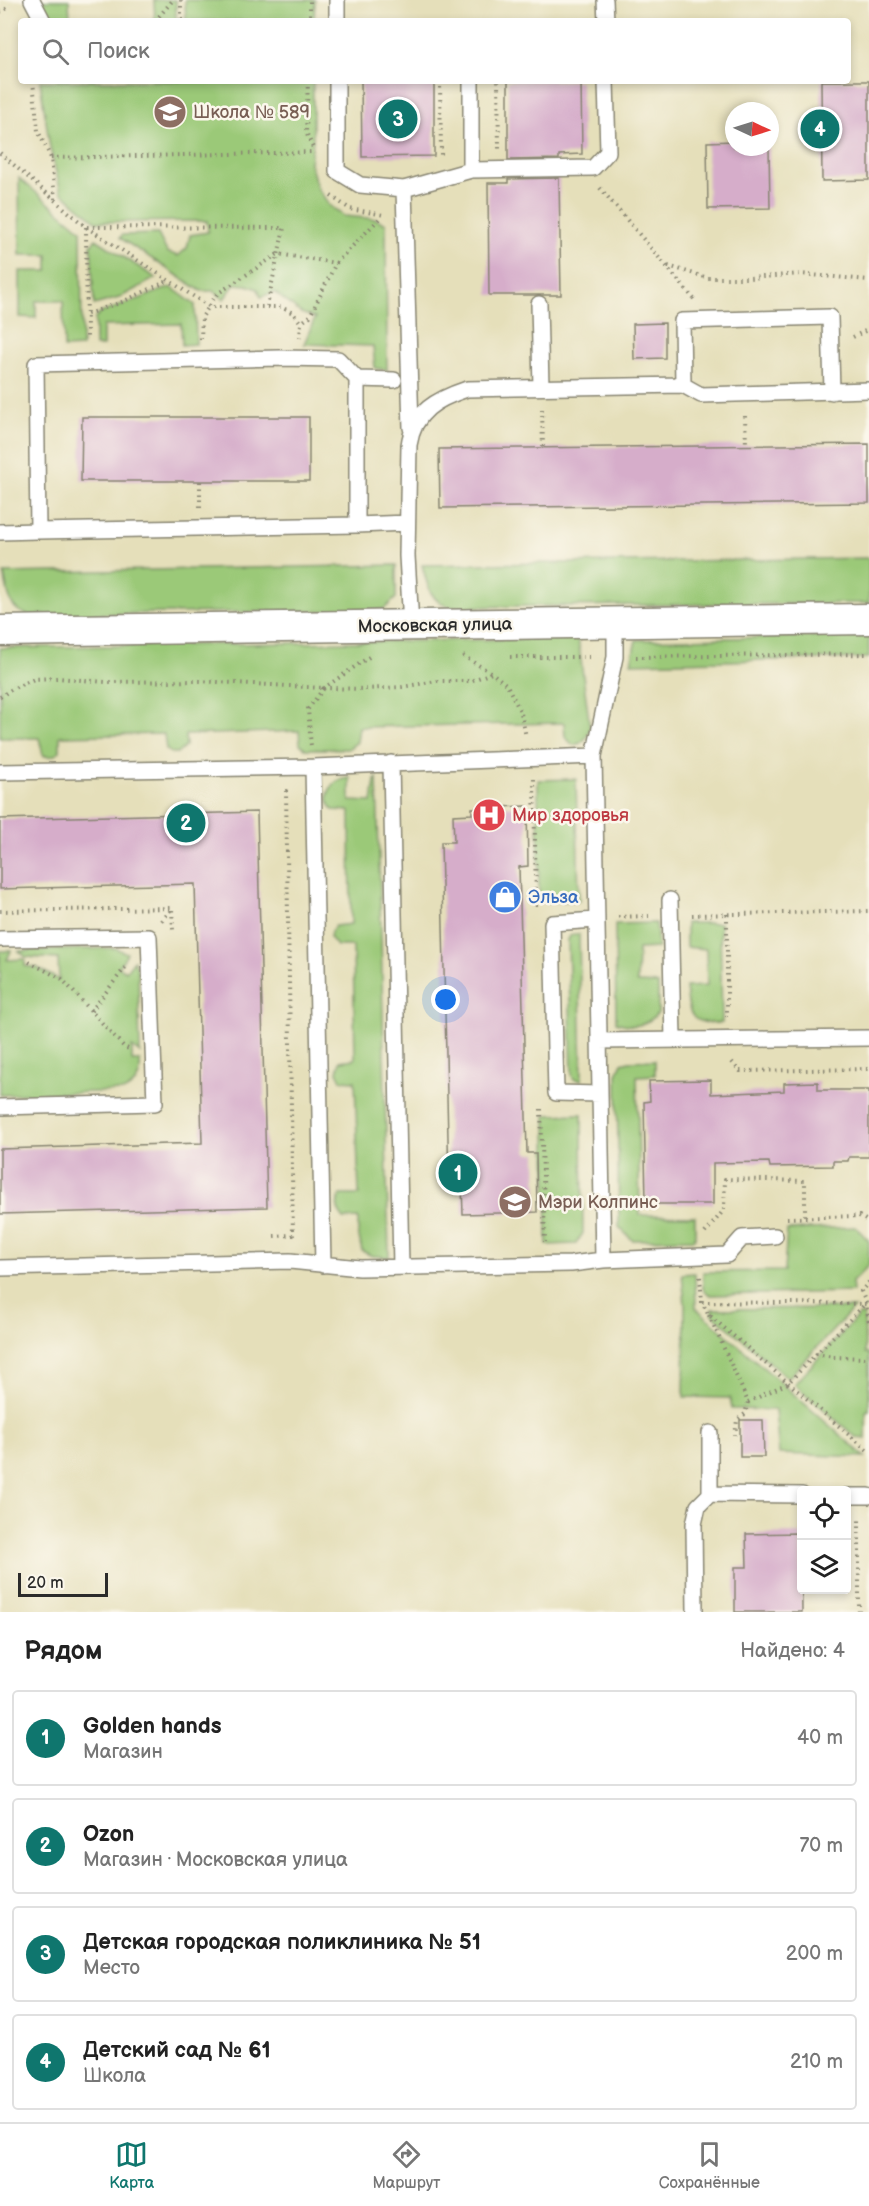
<!DOCTYPE html>
<html lang="ru">
<meta charset="utf-8">
<style>
:root{--surface:#fff;--page:#f2f2f2;--text:#222;--muted:#767676;--line:#e0e0e0;--accent:#0f766e}
body{margin:0;font-family:"Balsamiq Sans",sans-serif;background:var(--page);color:var(--text)}
.controls{position:absolute;right:18px;bottom:18px;display:grid;overflow:hidden;border-radius:6px;box-shadow:0 3px 9px #0003}
.controls button{width:54px;height:54px;display:grid;place-items:center;padding:0;border:0;border-bottom:2px solid var(--line);background:var(--surface);color:var(--text);font:30px sans-serif}
.compass{position:absolute;left:725px;top:102px;width:54px;height:54px;border-radius:50%;background:var(--surface);box-shadow:0 3px 9px #0003;rotate:94deg}
.scale{position:absolute;left:18px;bottom:15px;width:90px;box-sizing:border-box;padding-left:6px;border:3px solid #2b2b2b;border-top:0;font-size:16px;line-height:21px;white-space:nowrap;color:#2b2b2b;-webkit-text-stroke:4px #fbf7ec;paint-order:stroke}
.you{position:absolute;left:446px;top:1000px;width:21px;height:21px;margin:-15px;border:4px solid #fff;border-radius:50%;background:#1a73e8;box-shadow:0 0 0 9px #1a73e833}
.badge{display:grid;place-items:center;width:39px;height:39px;border-radius:50%;background:var(--accent);color:#fff;font-size:20px;font-weight:700}
.pin{position:absolute;translate:-50% -50%;border:3px solid #fff;box-shadow:0 2px 6px #0006}
.list{margin:0;padding:0;list-style:none}
h2{display:flex;justify-content:space-between;align-items:center;height:78px;margin:0;padding:0 24px;font-size:26px}
h2 small{font-size:20px;font-weight:400;color:var(--muted)}
.list li{display:grid;grid-template-columns:39px 1fr auto;gap:18px;align-items:center;box-sizing:border-box;height:96px;margin:0 12px 12px;padding:0 12px;border:2px solid var(--line);border-radius:6px}
.list b{display:block;font-size:22px;white-space:nowrap}
.list p{margin:0;font-size:20px;white-space:nowrap;color:var(--muted)}
.list em{font-size:20px;font-style:normal;color:var(--muted)}
.icon{flex:none;width:33px;height:33px;fill:none;stroke:currentColor;stroke-width:2;stroke-linecap:round;stroke-linejoin:round}
.map{position:relative;flex:none;width:869px;height:1612px;overflow:hidden}
.search{position:absolute;background:var(--surface);box-shadow:0 3px 9px #0003;left:18px;right:18px;top:18px;height:66px;display:flex;align-items:center;gap:15px;box-sizing:border-box;padding:0 21px;border-radius:6px;color:var(--muted);font-size:22px}
.sheet{height:510px;background:var(--surface)}
nav{display:flex;justify-content:space-around;align-items:center;box-sizing:border-box;height:84px;border-top:2px solid var(--line);background:var(--surface);font-size:16px;color:var(--muted)}
nav a{display:grid;justify-items:center;gap:3px}
nav .on{color:var(--accent)}
.map>svg:first-child{display:block}
.green{fill:#9bc978;stroke:#637a52;stroke-width:1.5}
.building{fill:#d6adca}
.lines{fill:none;stroke-linecap:round;stroke-linejoin:round}
.service-casing{stroke:#888572;stroke-width:18}
.minor-casing{stroke:#888572;stroke-width:33}
.path{stroke:#888572;stroke-width:4;stroke-dasharray:1.5 4.5;stroke-linecap:butt}
.service{stroke:#fff;stroke-width:15}
.minor{stroke:#fff;stroke-width:30}
.labels{text-anchor:middle;stroke-width:5;stroke-linejoin:round;paint-order:stroke}
.education-label{font-size:18px;fill:#785e54;stroke:#fbf7ec;text-anchor:start}
.street-label{font-size:18px;fill:#2b2b2b;stroke:#fbf7ec}
.health-label{font-size:18px;fill:#be3a42;stroke:#fbf7ec;text-anchor:start}
.shop-label{font-size:18px;fill:#366cbe;stroke:#fbf7ec;text-anchor:start}
</style>
<div class="map">
<svg width="869" height="1612" viewBox="0 0 869 1612">
<rect width="100%" height="100%" fill="#fbf7ec"/>
<filter id="ink" filterUnits="userSpaceOnUse"><feTurbulence type="fractalNoise" baseFrequency=".0167" numOctaves="2"/><feDisplacementMap in="SourceGraphic" scale="12" xChannelSelector="R" yChannelSelector="G"/><feConvolveMatrix kernelMatrix="1 2 1 2 8 2 1 2 1" color-interpolation-filters="sRGB"/></filter>
<filter id="wash" filterUnits="userSpaceOnUse"><feTurbulence type="fractalNoise" baseFrequency=".008" numOctaves="4" result="noise"/><feDisplacementMap in="SourceGraphic" scale="24" xChannelSelector="R" yChannelSelector="G"/><feGaussianBlur stdDeviation="1.35" result="paint"/><feColorMatrix in="noise" values="0 0 0 0 0 0 0 0 0 0 0 0 0 0 0 0 0 1.4 0 .05"/><feComposite in="paint" operator="in"/></filter>
<g filter="url(#wash)">
<rect width="100%" height="100%" fill="#e5dfba"/>
<path class="green" d="M41 0H69L70 21H53Z
M154 0H176V21H155Z
M185 0H315L314 21H186Z
M40 81H313V141L310 163 317 187 329 205 344 216 376 219 386 224 387 370 375 368 373 346 304 344 315 318 301 313 274 292 261 297 258 289 247 285 235 284 224 299 213 291H201L120 238 122 235 158 234 167 252 178 256 187 248 190 235 208 232 207 221 97 222 61 192 50 148Z
M19 178 81 230 82 347 64 348 63 301H36V318L20 317V271H48V255H20Z
M96 239 156 278 119 298 94 305 91 245Z
M171 287 195 305 196 344 182 345 181 324 103 326V346H95V318L101 313Z
M869 558V603L451 607C430 603 427 584 422 565Z
M396 565V598L384 609 376 610 29 615C7 610 8 591 4 573Z
M869 635V658L631 663 636 640Z
M578 638 590 728C587 737 584 744 573 745L565 737 564 723 359 727 357 742 348 749H306L300 744 299 731 185 735 186 746 178 753H171L166 749 164 734 60 736V751C55 756 49 758 43 755L39 738H0V648Z
M350 778V801L372 802 375 780 377 778 389 1257 372 1256 362 1251 358 1232V1218L344 1219C337 1211 335 1203 341 1195H359L355 1081 341 1080 337 1072 340 1061 355 1059 353 946H337L330 937 331 931 335 926 351 924 350 811 333 810C321 795 332 779 350 778Z
M576 779 579 901 539 902 538 780Z
M656 923 658 948 638 949 637 983 658 984V1013C645 1027 634 1028 616 1022L615 924Z
M686 923H720L722 1023C690 1024 689 1017 686 987L707 986 706 949 686 947Z
M574 934H579L582 1080 574 1079 572 1075 568 940 570 936Z
M115 948 127 953 119 967 126 971 134 960 138 972 140 1053 132 1047V1061H140C141 1075 138 1084 125 1091L0 1095V951H11L7 960 25 959V966L38 968 59 980 58 959 26 957 19 951Z
M655 1060V1075L637 1076 640 1215 695 1216V1239L632 1240 619 1227 617 1074 622 1063 629 1061Z
M582 1114 583 1233 576 1244 547 1245 546 1115Z
M856 1227 869 1241V1265L852 1282 853 1292 710 1295 703 1289V1272L784 1271 787 1230Z
M695 1273 696 1308 865 1457 779 1454 775 1410 732 1409 730 1398 684 1397 685 1305 682 1274Z
M854 1308 788 1378 712 1314V1309Z
M859 1315H864L865 1353 869 1354V1410L866 1411V1439L857 1438 794 1384Z"/>
<g id="blocks">
<path class="building" d="M361 81H434V156L362 157Z
M508 81H581L582 154 559 155V159L508 160Z
M821 81H869V180L822 181Z
M734 141V147H769L770 208 708 209 707 142Z
M559 178 561 295H489L488 183H508V179Z
M665 323V358L634 359 633 324Z
M82 417H309V481H81Z
M869 444V503L440 508 439 449Z
M527 806 528 866 519 867 525 1080 527 1153H536L537 1212 463 1214 462 1186 449 1181 441 842H454L453 815 472 814V808Z
M257 812 267 1207 0 1214V1149L202 1143 195 884 0 889V819Z
M711 1080V1094L784 1091V1083L818 1082V1090H869V1157H849L848 1161H833V1166L770 1167 769 1162 713 1163V1204H646L644 1102 650 1101 649 1081Z
M740 1420H763L764 1457H740Z
M801 1533 802 1612H735V1567H747L746 1534Z"/>
</g>
</g>
<g filter="url(#ink)">
<use href="#blocks" fill-opacity="0" stroke="#888572" stroke-width="1.5"/>
<g class="lines">
<g class="service-casing">
<path id="service" d="M32 0 43 21
M337 0V21
M605 0 606 21
M337 81V171L360 185 404 189 411 428
M471 81V170
M404 189 471 170 593 168 608 152 606 81
M539 304 541 387
M357 379 394 380
M683 385 682 321 830 317 832 392
M38 531 357 525
M0 532 38 531 36 364 280 358 338 359 357 379V525L407 523
M411 625 407 556 409 445C414 411 437 399 467 389L683 385 701 395 869 390
M391 763 401 1267
M313 767 323 1265
M0 772 313 767 594 756
M670 900 673 1040
M596 920 552 923 556 1093 600 1094
M0 939 149 937 155 1103 0 1107
M599 1041 869 1038
M603 1260 594 756 615 657V623
M0 1268 290 1261 360 1268 571 1264 603 1260 727 1255 742 1238 775 1236
M710 1494V1433
M846 1496H869
M695 1612 694 1524 698 1506 710 1494 802 1495"/>
</g>
<g class="minor-casing">
<path id="minor" d="M0 631 869 619"/>
</g>
<path class="path" d="M181 0V21
M0 12 10 7
M155 21 173 0
M310 21V0
M33 81 38 131 51 158 55 199
M308 81 306 132 313 148
M440 81 441 155
M498 81 499 149
M0 153 86 227 210 307H281L293 313 301 323 300 338
M51 158 315 152
M600 188 694 299
M331 196 350 209 384 215
M86 227 87 340
M87 227 284 228 267 306
M336 263 381 217
M668 266 708 278H750L800 274 869 280
M87 314 122 302 170 280
M853 337 869 329
M201 339 202 317 217 294 278 254 336 263 310 316 301 323
M542 409 543 448
M745 416 746 445
M200 507V481
M463 656 492 673
M369 657 324 688 366 689 402 687 437 681H470L492 673 507 685 521 713 526 737
M510 657H592
M636 657 869 654
M0 697 12 689 34 679 58 678 106 682 200 681 324 688 308 709 311 747
M534 779 536 906
M0 911 172 908 173 931
M727 914V1017
M692 915 869 911
M618 917 649 916
M162 921 172 908
M29 962 62 979 124 1047 131 1050
M91 1011 128 964
M732 1062 740 1071 869 1069
M541 1109 545 1242
M787 1218 859 1216 869 1222
M705 1233 724 1210 725 1179 805 1181V1217
M274 1236 293 1235 286 791 283 792
M700 1277 702 1302 708 1314 869 1452
M869 1282 861 1291 866 1303 869 1322
M702 1302 869 1304
M709 1315 748 1402 745 1414 737 1420 735 1435
M816 1354 833 1357 869 1358
M748 1402 788 1383 865 1304
M859 1612V1516"/>
<use href="#service" class="service"/>
<use href="#minor" class="minor"/>
</g>
</g>
<defs>
<g id="school-disc" transform="scale(1.725)"><circle r="9.5" fill="#8d6e63" stroke="#fbf7ec"/><path d="M0-5L7-2L0 1L-7-2ZM-4 1L0 2.5L4 1V4Q0 6-4 4Z" fill="#fff"/></g>
<g id="hospital-disc" transform="scale(1.725)"><circle r="9.5" fill="#e0444e" stroke="#fbf7ec"/><path d="M-5-5h3v3.5h4V-5h3V5h-3V1.5h-4V5h-3Z" fill="#fff"/></g>
<g id="shop-disc" transform="scale(1.725)"><circle r="9.5" fill="#3f7fe0" stroke="#fbf7ec"/><path d="M-5-2.5h2.3a2.7 3.5 0 0 1 5.4 0H5L5.5 6h-11ZM-1.5-2.5h3a1.5 2.3 0 0 0-3 0Z" fill="#fff"/></g>
</defs>
<g fill-rule="evenodd">
<use href="#school-disc" x="170" y="112"/>
<use href="#hospital-disc" x="489" y="815"/>
<use href="#shop-disc" x="505" y="897"/>
<use href="#school-disc" x="515" y="1202"/>
</g>
<g class="labels">
<g class="education-label">
<text x="193" y="118">Школа № 589</text>
<text x="538" y="1208">Мэри Колпинс</text>
</g>
<g class="street-label">
<text transform="translate(435 625) rotate(-1)" y="6">Московская улица</text>
</g>
<g class="health-label">
<text x="512" y="821">Мир здоровья</text>
</g>
<g class="shop-label">
<text x="528" y="903">Эльза</text>
</g>
</g>
</svg>
<div class="controls">
<button><svg class="icon" aria-label="locate" viewBox="0 0 24 24"><circle cx="12" cy="12" r="6"/><path d="M12 2v4M12 18v4M2 12h4M18 12h4"/></svg></button>
<button><svg class="icon" aria-label="layers" viewBox="0 0 24 24"><path d="M12 4l9 5-9 5-9-5zM3 14l9 5 9-5"/></svg></button>
</div>
<svg class="compass" viewBox="-18 -18 36 36"><path d="M0-13l5 13h-10z" fill="#e53935"/><path d="M0 13l5-13h-10z" fill="#767676"/></svg>
<div class="scale">20 m</div>
<div class="you"></div>
<div class="pin badge" style="left:458px;top:1173px">1</div>
<div class="pin badge" style="left:186px;top:823px">2</div>
<div class="pin badge" style="left:398px;top:119px">3</div>
<div class="pin badge" style="left:820px;top:129px">4</div>
<div class="search"><svg class="icon" aria-label="search" viewBox="0 0 24 24"><circle cx="10" cy="10" r="6"/><path d="M15 15l6 6"/></svg>Поиск</div>
</div>
<section class="sheet">
<h2>Рядом<small>Найдено: 4</small></h2>
<ul class="list">
<li><span class="badge">1</span><div><b>Golden hands</b><p>Магазин</p></div><em>40 m</em></li>
<li><span class="badge">2</span><div><b>Ozon</b><p>Магазин · Московская улица</p></div><em>70 m</em></li>
<li><span class="badge">3</span><div><b>Детская городская поликлиника № 51</b><p>Место</p></div><em>200 m</em></li>
<li><span class="badge">4</span><div><b>Детский сад № 61</b><p>Школа</p></div><em>210 m</em></li>
</ul>
</section>
<nav>
<a class="on"><svg class="icon" aria-label="map" viewBox="0 0 24 24"><path d="M3 6l6-2 6 2 6-2v14l-6 2-6-2-6 2zM9 4v14M15 6v14"/></svg>Карта</a>
<a><svg class="icon" aria-label="directions" viewBox="0 0 24 24"><path d="M12 3l9 9-9 9-9-9zM9 14v-3h6M13 9l2 2-2 2"/></svg>Маршрут</a>
<a><svg class="icon" aria-label="saved" viewBox="0 0 24 24"><path d="M7 4h10v16l-5-4-5 4z"/></svg>Сохранённые</a>
</nav>
